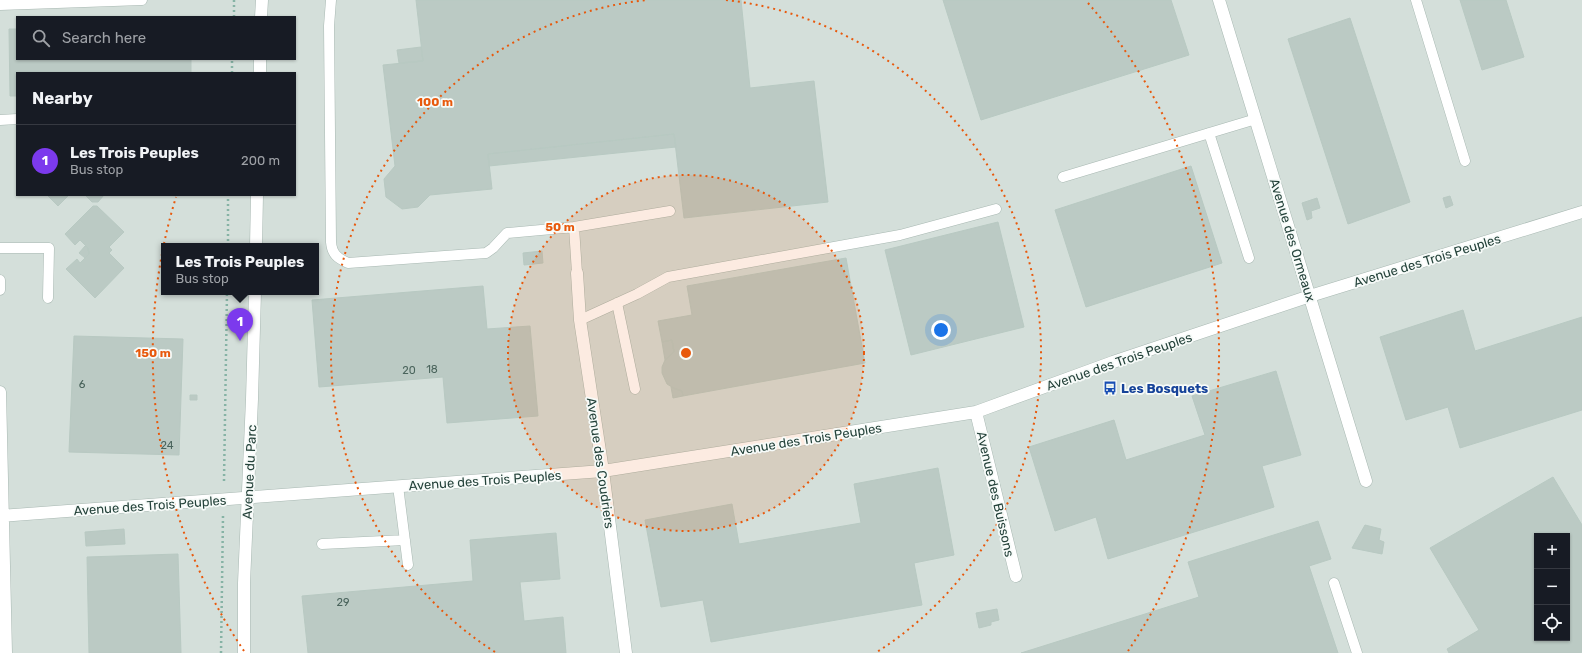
<!DOCTYPE html>
<meta charset="utf-8">
<style>
:root{--surface:#171b24;--page:#242831;--text:#f1f3f6;--muted:#9ea1a6;--line:#363941;--accent:#7c3aed}
body{margin:0;font-family:Rubik,sans-serif;background:var(--page);color:var(--text)}
.controls{position:absolute;right:12px;bottom:12px;display:grid;overflow:hidden;border-radius:0px;box-shadow:0 1px 3px #0004}
.controls button{width:36px;height:36px;display:grid;place-items:center;padding:0;border:0;border-bottom:1px solid var(--line);background:var(--surface);color:var(--text);font:20px sans-serif}
.you{position:absolute;left:941px;top:330px;width:14px;height:14px;margin:-10px;border:3px solid #fff;border-radius:50%;background:#1a73e8;box-shadow:0 0 0 6px #1a73e833}
.badge{display:grid;place-items:center;width:26px;height:26px;border-radius:50%;background:var(--accent);color:#fff;font-size:13px;font-weight:700}
.pin{position:absolute;translate:-50% -33px;filter:drop-shadow(0 1px 2px #0008)}
.pin::after{content:'';position:absolute;top:21px;width:14px;height:12px;background:inherit;clip-path:polygon(0 0,100% 0,50% 100%)}
.popup{position:absolute;left:161px;top:243px;width:158px;height:52px;box-sizing:border-box;display:grid;place-content:center;border-radius:0px;background:var(--surface);filter:drop-shadow(0 1px 3px #0005);font-size:13px;white-space:nowrap;color:var(--muted)}
.popup b{font-size:15px;color:var(--text)}
.popup::after{content:'';position:absolute;left:50%;top:100%;margin-left:-8px;border:8px solid transparent;border-top-color:var(--surface)}
.list{margin:0;padding:0;list-style:none}
h2{display:flex;justify-content:space-between;align-items:center;height:52px;margin:0;padding:0 16px;font-size:17px}
h2 small{font-size:13px;font-weight:400;color:var(--muted)}
.list li{display:grid;grid-template-columns:26px 1fr auto;gap:12px;align-items:center;box-sizing:border-box;height:72px;padding:0 16px;border-top:1px solid var(--line)}
.list b{display:block;font-size:15px;white-space:nowrap}
.list p{margin:0;font-size:13px;white-space:nowrap;color:var(--muted)}
.list em{font-size:13px;font-style:normal;color:var(--muted)}
.icon{flex:none;width:22px;height:22px;fill:none;stroke:currentColor;stroke-width:2;stroke-linecap:round;stroke-linejoin:round}
.map{position:relative;flex:none;width:1582px;height:653px;overflow:hidden}
.search{position:absolute;background:var(--surface);box-shadow:0 1px 3px #0004;left:16px;top:16px;width:280px;height:44px;display:flex;align-items:center;gap:10px;box-sizing:border-box;padding:0 14px;border-radius:0px;color:var(--muted);font-size:15px}
.panel{position:absolute;background:var(--surface);box-shadow:0 1px 3px #0004;left:16px;top:72px;width:280px;height:124px;border-radius:0px}
.map>svg:first-child{display:block}
.built{fill:#d4dfda;fill-rule:evenodd}
.building{fill:#bbcac4;stroke:#b8c9c2;fill-rule:evenodd}
.lines{fill:none;stroke-linecap:round;stroke-linejoin:round}
.service-casing{stroke:#a8b8b2;stroke-width:11}
.minor-casing{stroke:#a8b8b2;stroke-width:13}
.tertiary-casing{stroke:#a8b8b2;stroke-width:13}
.path{stroke:#86b3a5;stroke-width:2.5;stroke-dasharray:2 3;stroke-linecap:butt}
.service{stroke:#fff;stroke-width:10}
.minor{stroke:#fff;stroke-width:12}
.tertiary{stroke:#fff;stroke-width:12}
.ring{fill:none;stroke:#e8590c;stroke-width:2;stroke-dasharray:2 4}
.labels{text-anchor:middle;stroke-width:3.5;stroke-linejoin:round;paint-order:stroke}
.number-label{font-size:11px;fill:#4a645c}
.street-label{font-size:13px;fill:#24423a;stroke:#f7fbf9}
.transit-label{font-size:13px;font-weight:bold;fill:#164399;stroke:#f7fbf9;text-anchor:start}
.centre{fill:#e8590c;stroke:#f7fbf9;stroke-width:2}
.ring-label{font-size:12px;text-anchor:middle;font-weight:bold;fill:#e8590c;stroke:#f7fbf9;stroke-width:3.5;stroke-linejoin:round;paint-order:stroke}
</style>
<div class="map">
<svg width="1582" height="653" viewBox="0 0 1582 653">
<rect width="100%" height="100%" fill="#e6efeb"/>
<path class="built" d="M0 0H1582V653H0ZM17 17H295V59H17ZM17 73H295V195H17ZM164 246H316V292H164ZM1537 536H1567V638H1537Z"/>
<path class="building" d="M416 0H741L750 88 814 81 828 202 684 218 674 134 488 154 492 189 430 195 418 207 402 209 386 197 384 179 395 166 383 65 423 61Z
M943 0H1171L1189 55 981 120Z
M1460 0H1506L1524 57 1482 70Z
M1350 18 1410 202 1348 224 1288 39Z
M9 29H17V59H191V73H17V96H10Z
M421 47 423 61 399 63 397 50Z
M674 134 676 147 489 166 488 154Z
M1191 166 1222 263 1086 307 1055 210Z
M47 195H69L58 206Z
M85 195H104L98 202H92Z
M1450 196 1453 205 1446 208 1443 198Z
M1317 198 1320 208 1311 211 1312 218 1307 220 1302 203Z
M93 206H97L124 232 109 247 112 250 109 253 124 268 95 298 66 269 77 259 80 263 89 254 88 248 80 240 75 245 65 234Z
M998 222 1024 327 911 355 885 250Z
M85 246 88 248 89 254 85 258 79 253Z
M542 251 543 263 524 265 523 253Z
M846 258 865 363 683 396 682 391 675 389 667 384 662 373V367L665 360 674 352 672 340 662 342 658 321 692 315 687 286Z
M483 286 487 329 530 326 538 416 447 423 443 377 319 387 312 300Z
M1463 310 1475 351 1582 317V410L1460 448 1448 407 1406 420 1380 337Z
M74 336 183 339 179 455 69 452Z
M672 340 674 352 665 360 662 342Z
M1276 371 1301 455 1262 466 1274 507 1108 559 1096 517 1055 531 1029 447 1114 420 1126 460 1205 435 1192 396Z
M671 387 682 391 683 396 673 398Z
M190 395H197V400H190Z
M938 468 954 555 914 563 922 605 711 642 703 600 661 607 645 520 732 504 739 544 861 523 854 484Z
M1553 477 1582 525V652L1580 653H1449L1447 649 1479 630 1430 548ZM1537 536H1567V638H1537Z
M1318 521 1331 559 1309 566 1338 653H1021L1199 597 1188 562Z
M1365 525 1381 529 1379 540 1384 542 1382 554 1352 548Z
M124 529 125 544 86 546 85 532Z
M556 533 560 579 520 582 524 621 563 617 566 653H308L302 596 473 581 470 540Z
M178 554 181 653H89L87 557Z
M997 609 999 620 991 622V625L979 628 976 613Z"/>
<g class="lines">
<g class="service-casing">
<path id="service" d="M331 0 329 26 331 242C332 254 337 258 348 263L486 253 493 248 507 233 574 227 670 211
M1416 0 1465 161
M0 5 142 0
M0 120 17 119
M1209 133 1249 258
M1063 177 1256 119
M574 227 577 273
M0 248H49L48 298
M0 280V290
M617 303 635 389
M580 320 637 294 668 277 900 235 996 209
M398 486 408 565
M322 544 405 540
M1334 583 1357 653"/>
</g>
<g class="minor-casing">
<path id="minor" d="M1219 0 1366 481
M577 273 580 320 603 471 626 653
M0 392 6 653
M976 412 1016 576
M0 516 603 471 976 412 1113 362 1310 296 1582 212"/>
</g>
<g class="tertiary-casing">
<path id="tertiary" d="M261 17 262 0
M260 73V59
M256 246 257 195
M244 653V583L252 399 255 292"/>
</g>
<path class="path" d="M234 17V0
M232 73V59
M228 246V195
M224 481 227 292
M221 653 223 516"/>
<use href="#service" class="service"/>
<use href="#minor" class="minor"/>
<use href="#tertiary" class="tertiary"/>
</g>
<circle cx="686" cy="353" r="178" fill="#e8590c" fill-opacity=".12"/>
<g class="ring">
<circle cx="686" cy="353" r="178"/>
<path d="M495 652A355 355 0 0 1 646 0M726 0A355 355 0 0 1 877 652"/>
<path d="M244 651A533 533 0 0 1 176 197M1088 3A533 533 0 0 1 1128 651"/>
</g>
<defs>
<g id="bus-bare" transform="scale(1.08)"><path d="M-5-6H5V4H4V6H2V4H-2V6H-4V4H-5ZM-3.5-4V0h7V-4ZM-3.5 1.2v1.5H-2V1.2ZM2 1.2v1.5H3.5V1.2Z" fill="#1a4fb4" stroke="#f7fbf9" stroke-width="2.5" paint-order="stroke"/></g>
</defs>
<g fill-rule="evenodd">
<use href="#bus-bare" x="1110" y="388"/>
</g>
<g class="labels">
<g class="number-label">
<text x="432" y="373">18</text>
<text x="409" y="374">20</text>
<text x="82" y="388">6</text>
<text x="167" y="449">24</text>
<text x="343" y="606">29</text>
</g>
<g class="street-label">
<text transform="translate(1293 240) rotate(73)" y="5">Avenue des Ormeaux</text>
<text transform="translate(1427 260) rotate(-17)" y="5">Avenue des Trois Peuples</text>
<text transform="translate(1119 361) rotate(-19)" y="5">Avenue des Trois Peuples</text>
<text transform="translate(806 439) rotate(-9)" y="5">Avenue des Trois Peuples</text>
<text transform="translate(601 463) rotate(82)" y="5">Avenue des Coudriers</text>
<text transform="translate(249 472) rotate(-87)" y="5">Avenue du Parc</text>
<text transform="translate(485 480) rotate(-4)" y="5">Avenue des Trois Peuples</text>
<text transform="translate(996 494) rotate(77)" y="5">Avenue des Buissons</text>
<text transform="translate(150 505) rotate(-4)" y="5">Avenue des Trois Peuples</text>
</g>
<g class="transit-label">
<text x="1121" y="393">Les Bosquets</text>
</g>
</g>
<circle cx="686" cy="353" r="6" class="centre"/>
<g class="ring-label">
<text x="435" y="106">100 m</text>
<text x="560" y="231">50 m</text>
<text x="153" y="357">150 m</text>
</g>
</svg>
<div class="controls">
<button>+</button>
<button>−</button>
<button><svg class="icon" aria-label="locate" viewBox="0 0 24 24"><circle cx="12" cy="12" r="6"/><path d="M12 2v4M12 18v4M2 12h4M18 12h4"/></svg></button>
</div>
<div class="you"></div>
<div class="pin badge" style="left:240px;top:341px">1</div>
<div class="popup"><b>Les Trois Peuples</b>Bus stop</div>
<div class="search"><svg class="icon" aria-label="search" viewBox="0 0 24 24"><circle cx="10" cy="10" r="6"/><path d="M15 15l6 6"/></svg>Search here</div>
<section class="panel">
<h2>Nearby<small></small></h2>
<ul class="list">
<li><span class="badge">1</span><div><b>Les Trois Peuples</b><p>Bus stop</p></div><em>200 m</em></li>
</ul>
</section>
</div>
